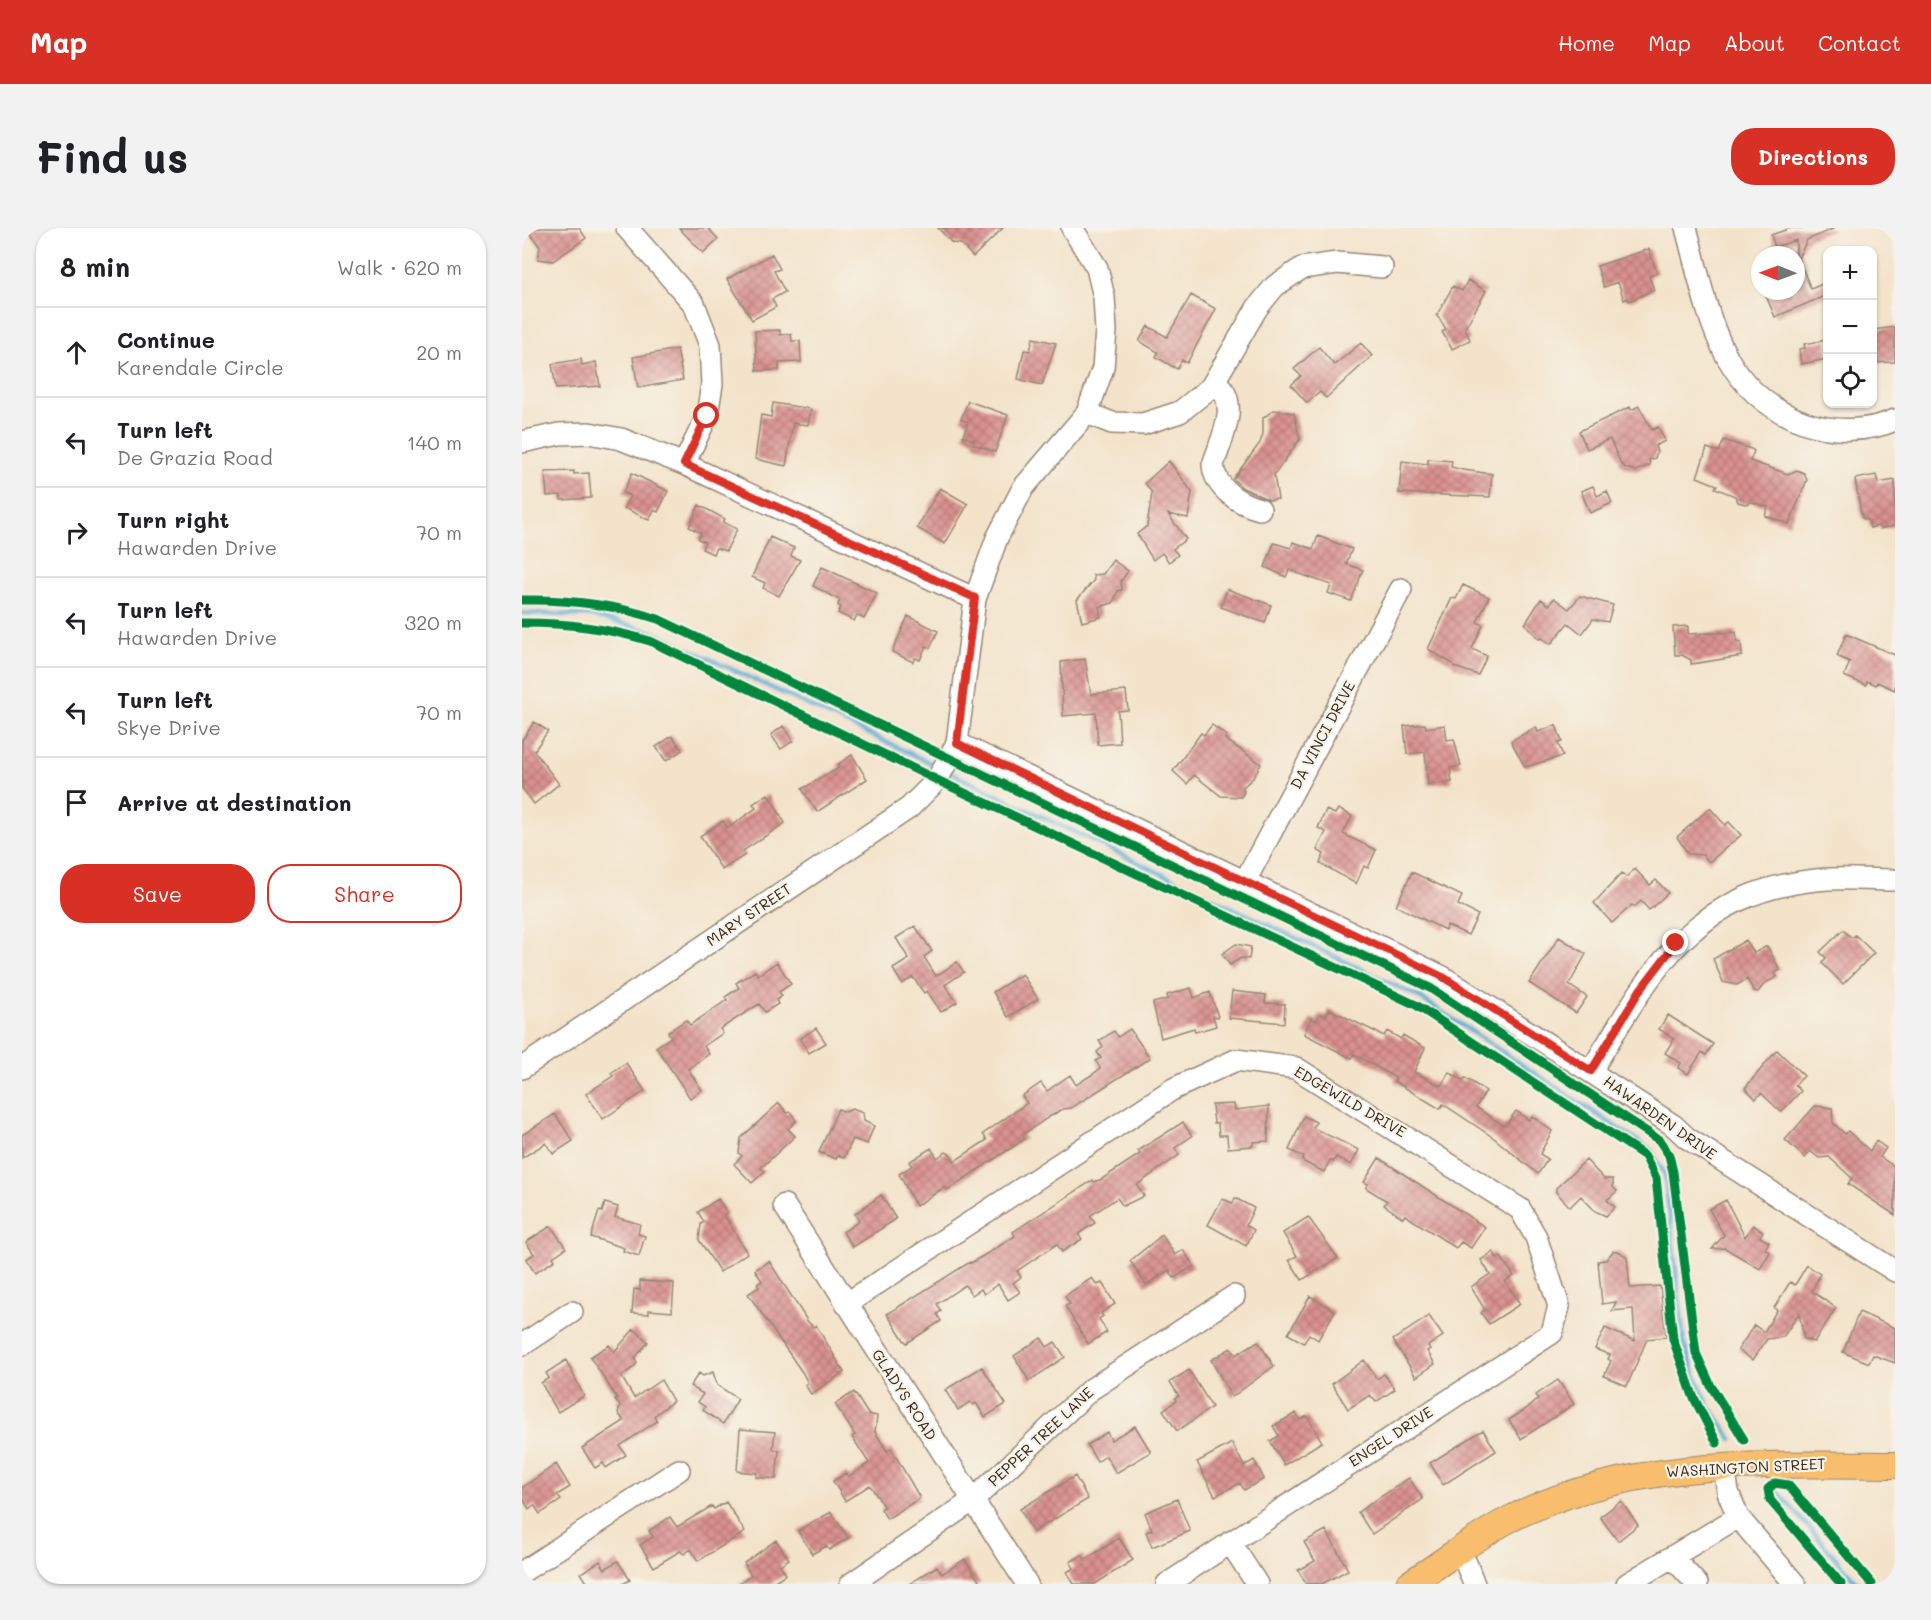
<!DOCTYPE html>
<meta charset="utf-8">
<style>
:root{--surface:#fff;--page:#f2f2f2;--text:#202124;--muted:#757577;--line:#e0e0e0;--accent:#d93025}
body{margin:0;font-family:Mali,sans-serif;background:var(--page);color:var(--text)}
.controls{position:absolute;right:18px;top:18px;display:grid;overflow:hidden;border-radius:12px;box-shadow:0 2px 4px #0004}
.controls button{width:54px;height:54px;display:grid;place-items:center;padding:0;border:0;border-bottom:2px solid var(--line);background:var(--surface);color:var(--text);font:30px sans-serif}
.compass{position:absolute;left:1229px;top:18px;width:54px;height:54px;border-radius:50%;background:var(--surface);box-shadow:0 2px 4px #0004;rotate:271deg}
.stop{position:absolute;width:18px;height:18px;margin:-14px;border:4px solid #d93025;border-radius:50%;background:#fff}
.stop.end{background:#d93025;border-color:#fff;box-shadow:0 2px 6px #0008}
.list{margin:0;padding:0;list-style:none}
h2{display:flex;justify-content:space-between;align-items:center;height:78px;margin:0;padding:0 24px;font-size:26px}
h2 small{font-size:20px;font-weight:400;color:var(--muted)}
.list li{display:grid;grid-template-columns:39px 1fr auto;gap:18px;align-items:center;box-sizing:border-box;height:90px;padding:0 24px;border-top:2px solid var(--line)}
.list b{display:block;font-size:22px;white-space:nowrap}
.list p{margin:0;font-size:20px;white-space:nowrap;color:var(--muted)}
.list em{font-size:20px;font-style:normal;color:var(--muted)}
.actions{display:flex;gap:12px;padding:18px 24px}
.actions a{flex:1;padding:14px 0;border:2px solid var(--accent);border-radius:24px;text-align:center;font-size:21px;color:var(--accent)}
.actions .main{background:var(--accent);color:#fff}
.icon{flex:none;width:33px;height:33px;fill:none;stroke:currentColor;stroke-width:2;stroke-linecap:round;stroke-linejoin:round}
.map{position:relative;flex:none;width:1373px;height:1356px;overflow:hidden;border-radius:24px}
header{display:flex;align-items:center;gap:36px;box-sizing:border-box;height:84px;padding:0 30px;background:var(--accent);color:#fff}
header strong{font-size:28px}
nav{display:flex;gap:33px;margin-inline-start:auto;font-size:21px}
.intro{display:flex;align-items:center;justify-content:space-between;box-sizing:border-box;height:144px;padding:0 36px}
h1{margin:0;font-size:42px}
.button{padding:15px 27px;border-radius:24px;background:var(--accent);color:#fff;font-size:21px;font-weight:700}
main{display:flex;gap:36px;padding:0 36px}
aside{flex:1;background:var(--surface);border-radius:24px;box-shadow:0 2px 4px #0004}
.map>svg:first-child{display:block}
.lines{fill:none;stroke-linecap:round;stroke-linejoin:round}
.stream{stroke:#61aeda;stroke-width:4.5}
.building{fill:url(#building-cross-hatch)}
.minor-casing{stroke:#978674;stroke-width:24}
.major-casing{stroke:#978674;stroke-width:28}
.minor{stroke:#fff;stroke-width:21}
.major{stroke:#f9be6d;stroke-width:26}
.cycleway-casing{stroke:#f7f3e8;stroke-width:13}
.cycleway{stroke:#00873e;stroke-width:9}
.route{stroke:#d93025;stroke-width:8}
.labels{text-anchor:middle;stroke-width:4.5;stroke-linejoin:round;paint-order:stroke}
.street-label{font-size:15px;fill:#3b2a1e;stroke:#f7f3e8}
</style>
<header>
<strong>Map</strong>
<nav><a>Home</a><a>Map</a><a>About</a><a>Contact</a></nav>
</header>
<div class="intro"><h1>Find us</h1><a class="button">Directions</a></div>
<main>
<aside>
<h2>8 min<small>Walk · 620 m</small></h2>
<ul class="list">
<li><svg class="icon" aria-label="ahead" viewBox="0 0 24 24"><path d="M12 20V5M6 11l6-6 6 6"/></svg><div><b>Continue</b><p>Karendale Circle</p></div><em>20 m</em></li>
<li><svg class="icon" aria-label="left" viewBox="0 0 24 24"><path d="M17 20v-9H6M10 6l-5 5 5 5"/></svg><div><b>Turn left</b><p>De Grazia Road</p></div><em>140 m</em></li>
<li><svg class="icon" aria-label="right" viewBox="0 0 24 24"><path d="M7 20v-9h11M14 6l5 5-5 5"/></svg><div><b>Turn right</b><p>Hawarden Drive</p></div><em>70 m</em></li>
<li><svg class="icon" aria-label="left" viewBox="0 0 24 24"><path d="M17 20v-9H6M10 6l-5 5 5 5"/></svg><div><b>Turn left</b><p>Hawarden Drive</p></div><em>320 m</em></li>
<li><svg class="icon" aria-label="left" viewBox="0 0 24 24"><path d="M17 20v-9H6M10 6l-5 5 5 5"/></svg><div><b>Turn left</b><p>Skye Drive</p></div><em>70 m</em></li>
<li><svg class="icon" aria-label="arrive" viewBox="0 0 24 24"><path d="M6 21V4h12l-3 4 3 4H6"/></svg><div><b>Arrive at destination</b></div></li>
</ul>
<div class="actions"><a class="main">Save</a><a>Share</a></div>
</aside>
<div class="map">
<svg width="1373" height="1356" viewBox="0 0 1373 1356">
<defs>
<pattern id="building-cross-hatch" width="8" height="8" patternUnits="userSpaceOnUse" patternTransform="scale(1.5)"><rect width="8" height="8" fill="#da9290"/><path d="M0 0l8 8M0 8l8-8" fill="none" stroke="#b27775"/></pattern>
</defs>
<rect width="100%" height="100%" fill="#f7f3e8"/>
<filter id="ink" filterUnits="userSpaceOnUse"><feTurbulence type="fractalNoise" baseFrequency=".0167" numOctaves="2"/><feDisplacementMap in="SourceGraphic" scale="12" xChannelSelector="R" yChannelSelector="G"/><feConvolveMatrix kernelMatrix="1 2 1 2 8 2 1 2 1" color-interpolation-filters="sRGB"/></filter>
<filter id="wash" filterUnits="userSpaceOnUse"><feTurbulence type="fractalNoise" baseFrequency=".008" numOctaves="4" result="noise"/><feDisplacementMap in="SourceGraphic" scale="24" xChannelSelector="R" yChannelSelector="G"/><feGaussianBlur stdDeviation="1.35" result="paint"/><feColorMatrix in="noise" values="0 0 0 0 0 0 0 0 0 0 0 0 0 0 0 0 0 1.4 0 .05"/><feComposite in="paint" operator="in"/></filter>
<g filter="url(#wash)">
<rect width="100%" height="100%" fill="#f3e3ca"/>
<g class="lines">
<path class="stream" d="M0 385 72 388 131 404 415 538
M425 543 897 769 1129 922 1143 947 1162 1114 1171 1142 1187 1178 1210 1211
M1256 1264 1336 1356"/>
</g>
<g id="blocks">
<path class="building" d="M4 0H57L64 10 31 33 16 31 18 19Z
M157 0H186L196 11 181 25Z
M416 0H481L451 29 439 16 430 15Z
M1269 0H1313L1285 12 1276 30 1289 61 1305 54V67L1253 89 1242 63H1274V12L1253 19 1249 7Z
M1127 21 1135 45 1127 48 1132 62 1107 73 1106 70 1102 72 1096 54 1082 59 1075 38Z
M250 26 258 41 252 43 263 64 250 71 254 79 230 92 205 51Z
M946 52 964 63 943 100 948 112 930 121 920 104 924 101 915 87 931 58 940 63Z
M669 67 694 81 665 135 660 132 655 141 634 129 636 124 617 113 626 98 645 109Z
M1373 99V134L1350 135V102Z
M258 102V107L269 106 270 113H278L279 134 257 135V142L235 143 233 103Z
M511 110 534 115 520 157 496 151 502 122 508 123Z
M1305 112V131L1279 136 1277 121 1283 120 1282 116Z
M839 115 850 128 804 170 798 164 785 175 769 157 779 148 772 141 797 119 812 137Z
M155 121 161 152 116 160 111 129Z
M59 131 60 137 74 134 78 158 34 161 30 136Z
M446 173 486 187 473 224 451 216 452 212 441 208 446 194 439 191Z
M251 175 289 181 286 197 271 195 264 238 233 231 239 187 249 189Z
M1117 178 1130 202 1136 199 1143 213 1133 218 1135 224 1133 230 1127 232 1128 237 1113 243 1104 240 1099 236 1088 211 1065 221 1057 203 1108 179 1109 182Z
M752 182 772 185 778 211 752 247 756 271 747 272 721 260 711 251 738 215 741 206V190Z
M1202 212 1229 221 1232 223 1228 233 1266 246 1275 242 1282 245 1285 252 1267 296 1243 288 1246 279 1230 274 1223 276 1216 274 1213 268 1193 260 1195 257 1175 249 1185 220 1197 224Z
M906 231 930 233 929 239 941 242 970 246 968 269 877 265 880 233 906 236Z
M647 233 670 264 666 290 646 286 664 311 651 321 656 327 647 334 640 325 631 332 615 306 625 298 630 265 623 255Z
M52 243V246L67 245 69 270 39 272V267L25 268 23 244Z
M110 245 146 263 136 284 132 282 127 292 102 280 108 268 101 265Z
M1354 247 1356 255 1373 252V298L1358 301 1357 298 1348 300 1347 293 1340 290 1333 251Z
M1071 258 1075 268 1085 263 1090 275 1068 285 1059 263Z
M418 260 446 276 423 316 395 300Z
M177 277 203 291 201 294 215 301 204 323 194 320 191 326 180 321 183 314 176 311 179 305 167 299Z
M796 308 830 321 824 336 841 342 829 373 806 365 809 357 767 342 764 349 743 339 752 315 769 320 771 314 791 321Z
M248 309 272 320 269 328 278 332 257 368 241 360 243 355 230 349Z
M591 332 606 343 599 353 600 362 596 363 591 375 577 379 579 389 560 394 555 372 572 352 571 347 581 346Z
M300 339 355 365 342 391 335 387 332 393 316 385 319 379 316 377 318 372 291 358Z
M941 357 967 369 955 394 961 397 950 421 965 428 956 447 932 439 931 436 906 421 930 370 934 371Z
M705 361 749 377 743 395 699 379Z
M1058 368 1091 377 1086 394 1071 391 1060 406 1046 395 1029 416 1020 410 1017 411 1003 396 1019 371 1027 377 1032 370 1047 381Z
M386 388 416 403 408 420 404 418 398 432 393 430 391 434 370 424Z
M1166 398V406L1214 404 1215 414H1219L1220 428 1169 436V432L1160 427H1153L1151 399Z
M1324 406 1373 427V462L1355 454 1354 457 1345 453 1344 457 1322 448 1328 434 1315 428Z
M563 431 569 466 604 463 606 482 596 483 598 515 576 517 574 485 541 488 539 434Z
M12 494 26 503 12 523 37 556 12 576 0 560V512Z
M903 496 904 500 923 497 925 512 932 511 939 538 928 540 930 554 906 557 903 524 885 526 882 498Z
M690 497 705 508 703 511 739 536 731 550 721 559 722 564 719 569 699 568 672 547 665 556 651 543 679 505 682 507Z
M1034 497 1040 514 1036 515 1041 528 1003 539 989 513 1014 499 1016 504Z
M261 498 271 513 259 521 249 507Z
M150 508 160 522 144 533 134 519Z
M330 527 345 551 295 584 280 561 317 540 315 537Z
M246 566 263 595 221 623 223 627 200 642 178 608 201 593 206 600 234 580 231 576Z
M1188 580 1203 597 1207 594 1219 607 1187 634 1181 627 1166 626 1155 609Z
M816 581 830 588 821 606 854 622 846 640 842 638 834 656 798 635 802 626 795 622 804 604 796 600 804 582 813 586Z
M1113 641 1128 657 1134 652 1146 665 1127 682 1119 673 1112 679 1110 677 1090 695 1072 675 1100 645 1104 649Z
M890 644 940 668 936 677 956 687 946 707 925 697 923 702 874 678Z
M393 698 410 723 402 729 414 748 435 734 442 744 423 757 435 774 419 784 405 763 402 765 391 749 380 756 371 741 387 731 374 710Z
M1321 702 1330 710 1333 707 1352 725 1321 756 1300 735 1304 730 1298 724Z
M1037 709 1064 726 1047 757 1065 769 1054 785 1007 755Z
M1224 712 1232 725 1245 718 1258 742 1253 745 1255 749 1243 755 1236 764 1232 763 1225 751 1215 757 1201 754 1191 731Z
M714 716 729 719 727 731 719 730 708 737 700 726Z
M255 734 269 756 257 764 260 768 254 772 256 776 243 784 237 776 198 801 201 805 182 818 187 826 166 841 180 862 168 870 134 819 149 809 146 804 164 792 168 797 205 772 203 769 217 760 214 755 233 743 236 747Z
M500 746 516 771 486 789 471 764Z
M669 760 672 770 688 764 696 789 691 788 694 798 673 804 672 800 639 810 631 775 646 771 645 767Z
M710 763 744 767 743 775 763 776 762 795 707 790Z
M807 781 862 808 865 803 879 811 881 807 903 820 892 844 919 858 927 844 941 853 943 850 964 863 954 879 981 897H984L994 883 1007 892 1010 888 1030 903 1018 926 1026 931 1016 946 972 910 921 876 918 881 872 853 874 850 832 826 830 830 827 829 782 806 789 790 794 793 798 786 804 788Z
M1146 787 1191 816 1184 827 1180 824 1166 846 1156 840 1159 835 1143 825 1152 811 1137 801Z
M294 800 304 815 287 825 278 811Z
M608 801 628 830 549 880 541 881 527 889 500 907 503 911 425 962 423 959 394 978 377 946 390 938 387 934 409 920 415 930 424 924 428 926 433 933 465 912 461 906 505 875 500 868 519 855 525 863 548 847 554 857 574 844 578 840 574 833 579 830 575 824 581 819 577 813 592 803 596 809Z
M1255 822 1282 848 1273 857 1279 863 1259 884 1239 865 1234 871 1223 860Z
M104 835 123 863 81 891 64 866 91 848 89 845Z
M257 875 265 885 269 884 274 893 266 901 273 908 239 940 243 943 230 955 212 936 220 928 217 925 219 910Z
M712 876 713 882 747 878 746 913 731 914V918L706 920 705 907H697L696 895H692L690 877Z
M1293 878 1310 880 1311 895 1323 906 1326 903 1348 923 1354 913 1364 920 1358 929 1373 939V987L1326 956 1330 950 1307 929 1297 930 1288 923 1283 930 1263 912Z
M316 881 324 884 330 881 341 885 342 893 352 898 345 916 331 911 322 930 316 927 314 931 297 924Z
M33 886 51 913 31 926 24 915 0 930V907Z
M782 888 794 894 791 900 837 922 829 937 814 929 811 934 808 932 802 944 780 933 782 929 767 922Z
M661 894 670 908 653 920 657 927 615 957 622 968 601 978 595 970 568 988 573 995 556 1006 560 1011 540 1024 535 1016 495 1043 499 1049 491 1055 498 1064 486 1072 476 1056 462 1066 459 1061 450 1067 443 1057 415 1076 419 1083 415 1086 419 1093 385 1115 382 1112 365 1086 448 1034 449 1035 471 1022 493 1008 491 1004 503 996 571 952 572 954 580 951 618 926 616 923Z
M857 930 963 999 949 1020 939 1014 934 1020 883 987 881 990 862 977 865 973 844 960 846 956 842 954Z
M1064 932 1082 951H1091V959L1095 963 1085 972 1093 979 1084 988 1073 983 1059 968 1048 979 1034 964V960Z
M359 967 374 991 331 1019 321 1004 337 993 333 986Z
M713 970 732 980 724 997 732 1002 724 1018 686 997 700 971 711 975Z
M196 971 205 985 202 987 225 1025 198 1044 177 1012 179 996 182 994 176 984Z
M1204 972 1223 1009 1231 997 1241 1003 1238 1009 1247 1014 1243 1021 1248 1024 1238 1041 1203 1020 1190 1021 1202 1007 1187 981Z
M83 975 96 979 93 989 118 996 116 1006 123 1008 117 1028 101 1023 102 1020 69 1009 77 983 80 984Z
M786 989 816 1030 780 1052 767 1032 775 1028 761 1005Z
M29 998 44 1020 31 1029 33 1032 13 1045 4 1031 12 1026 4 1014Z
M640 1007 653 1027 661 1022 672 1038 652 1050 647 1042 624 1057 608 1033Z
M1091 1023H1096L1105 1029 1108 1060 1138 1058 1141 1084 1144 1109 1125 1111 1105 1158 1082 1148 1089 1133 1086 1131 1088 1127 1073 1121 1083 1100 1113 1113 1111 1081 1090 1083 1094 1074 1080 1076 1076 1033 1084 1032Z
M971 1024 976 1031 979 1029 992 1048 983 1053 998 1076 967 1096 959 1085 963 1082 949 1059 968 1046 959 1032Z
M247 1033 286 1094 292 1099 294 1097 322 1144 289 1166 283 1157 286 1155 280 1144 226 1066 237 1059 235 1056 240 1053 233 1042Z
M1285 1037 1298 1046 1290 1063 1314 1080 1292 1114 1282 1111 1277 1085 1261 1109 1245 1111 1231 1132 1216 1122 1232 1097 1242 1104 1255 1082 1252 1080 1268 1054 1273 1057Z
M570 1050 575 1057 580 1055 593 1076 579 1085 581 1088 577 1091 585 1104 566 1116 543 1078 548 1076 543 1068Z
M118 1053 152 1055 150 1084 127 1082V1086L110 1085 112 1061 118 1062Z
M788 1068 813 1083 796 1112 787 1106 782 1115 766 1106Z
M1337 1084 1373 1100V1135L1351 1127 1347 1135 1321 1124Z
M907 1088 921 1108 906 1118 908 1121 905 1123 913 1136 894 1149 871 1112Z
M112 1101 126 1114 113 1130 115 1135 111 1140 99 1148 112 1170 139 1152 151 1173 132 1188 135 1193 98 1218 104 1227 84 1240 81 1235 73 1240 60 1220 102 1193 96 1185 98 1178 93 1172 96 1171 68 1129 87 1117 92 1124Z
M519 1110 525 1119 533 1114 543 1129 507 1153 492 1128Z
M736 1113 752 1138 710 1169 689 1132 709 1120 714 1127Z
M44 1132 62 1168 36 1184 19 1155 27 1150 24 1145Z
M842 1132 855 1151 862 1146 873 1161 854 1174 848 1167 826 1181 810 1156Z
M460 1139 484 1176 463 1189 454 1175 451 1177 448 1174 436 1182 423 1162Z
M667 1142 690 1179 655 1203 641 1182 654 1173 653 1170 657 1168 648 1154Z
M191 1144 195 1157 216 1171 201 1196 181 1182 183 1179 176 1174 181 1166 168 1158 177 1145 181 1148Z
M1036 1152 1052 1176 999 1211 987 1192 1010 1177 1016 1171 1014 1167Z
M332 1164 346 1186 355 1188 353 1204 365 1223 369 1220 398 1270 365 1291 359 1281 362 1279 348 1257 323 1273 311 1253 324 1245 326 1249 347 1235 330 1209 333 1207 313 1176Z
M774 1185 778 1192 785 1188 800 1214 762 1237 748 1213 757 1208 751 1198Z
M613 1198 629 1224 594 1245 584 1228 575 1234 565 1217 585 1204 589 1212Z
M218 1201 253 1204 251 1221 257 1222 254 1251 234 1249 235 1245 215 1243Z
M961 1202 974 1223 921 1257 908 1235Z
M710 1215 722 1238 732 1232 742 1251 722 1262 718 1255 693 1268 675 1234Z
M34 1236 48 1259 35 1267 39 1272 18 1286 12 1277 7 1281 0 1269V1260Z
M553 1248 566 1271 511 1304 498 1281Z
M887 1250 901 1271 850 1306 836 1284Z
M655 1271 668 1303 630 1319 624 1304 630 1302 623 1285Z
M1099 1273 1116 1297 1096 1313 1078 1289Z
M204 1274 223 1304 176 1333 169 1321 162 1326 158 1323 132 1339 118 1317 131 1309 127 1303 148 1289 155 1299 190 1278 192 1281Z
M309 1284 326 1310 307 1322 304 1318 290 1326 276 1303Z
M804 1302 826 1342 800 1356H784L776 1342 793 1333 782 1314Z
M597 1310 611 1332 573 1356H552L545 1344 552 1340 548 1334 560 1327 563 1332Z
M254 1312 267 1331 258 1337 264 1346 248 1356H216L229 1347 222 1335Z
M443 1331 459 1356H387L415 1338 420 1346Z
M78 1333 83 1341 96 1333 108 1352 101 1356H66L59 1345Z"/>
</g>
</g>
<g filter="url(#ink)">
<use href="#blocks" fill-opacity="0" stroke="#978674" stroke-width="1.5"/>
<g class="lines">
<g class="minor-casing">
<path id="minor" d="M105 0 172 76 188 117 190 156 185 188 162 236
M1164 0C1186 80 1194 164 1284 195 1311 204 1346 204 1373 192
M693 154C720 174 699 211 691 237 693 260 717 276 738 281
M565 185 590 195 621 196 658 184 689 159 735 80 753 58 780 40 815 35 860 39
M0 214 37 206 67 205 99 211 162 236 453 371
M435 515 921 749 1151 897 1165 910 1373 1043
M723 653 879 361
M0 840 387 580 415 552 435 515 453 371 475 310 501 260 565 185 581 140 584 103 582 69 575 40 550 0
M1069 843C1128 746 1168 665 1294 652 1319 649 1345 652 1371 652
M262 977 505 1356
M324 1076 651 861 714 832 774 840 998 981 1014 1009 1037 1078 1030 1105 645 1356
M0 1117 50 1084
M1202 1239 1206 1264 1216 1289 1273 1356
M708 1314 735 1356
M935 1325 944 1335 952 1356
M1151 1330 1175 1356
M0 1344 157 1242
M329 1356 450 1273 568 1162 712 1068
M1105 1356 1216 1289"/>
</g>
<g class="major-casing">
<path id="major" d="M887 1356C920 1335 952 1310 986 1292 1106 1230 1242 1236 1373 1237"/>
</g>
<use href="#minor" class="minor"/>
<use href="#major" class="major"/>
<g class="cycleway-casing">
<path id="cycleway" d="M0 372C48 371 91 376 136 391L908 760 1137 912 1147 927 1151 944 1174 1125 1189 1158 1222 1212
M0 395C46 395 84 400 128 413L415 552 894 777 1123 928 1134 950 1151 1111 1171 1168 1195 1215
M1319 1356 1248 1272 1246 1261 1253 1255 1266 1257 1350 1356"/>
</g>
<use href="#cycleway" class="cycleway"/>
</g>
</g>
<g class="lines" filter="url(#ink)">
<path class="route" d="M185 188 162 236 453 370 435 515 921 749 1069 843 1118 762 1154 715"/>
</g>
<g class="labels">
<g class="street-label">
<text transform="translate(801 507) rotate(-62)" y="5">DA VINCI DRIVE</text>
<text transform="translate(227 687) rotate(-34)" y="5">MARY STREET</text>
<text transform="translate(828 874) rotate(30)" y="5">EDGEWILD DRIVE</text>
<text transform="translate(1138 890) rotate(35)" y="5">HAWARDEN DRIVE</text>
<text transform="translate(382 1167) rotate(57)" y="5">GLADYS ROAD</text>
<text transform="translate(519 1209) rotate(-43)" y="5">PEPPER TREE LANE</text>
<text transform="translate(869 1209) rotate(-33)" y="5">ENGEL DRIVE</text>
<text transform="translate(1224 1240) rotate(-3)" y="5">WASHINGTON STREET</text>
</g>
</g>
</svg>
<div class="controls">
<button>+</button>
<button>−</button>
<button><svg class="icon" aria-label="locate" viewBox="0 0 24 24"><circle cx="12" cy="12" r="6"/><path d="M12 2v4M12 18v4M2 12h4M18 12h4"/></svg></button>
</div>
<svg class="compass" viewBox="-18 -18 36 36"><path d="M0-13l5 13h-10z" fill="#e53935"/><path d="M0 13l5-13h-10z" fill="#757577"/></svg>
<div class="stop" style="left:185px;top:188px"></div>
<div class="stop end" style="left:1154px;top:715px"></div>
</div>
</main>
